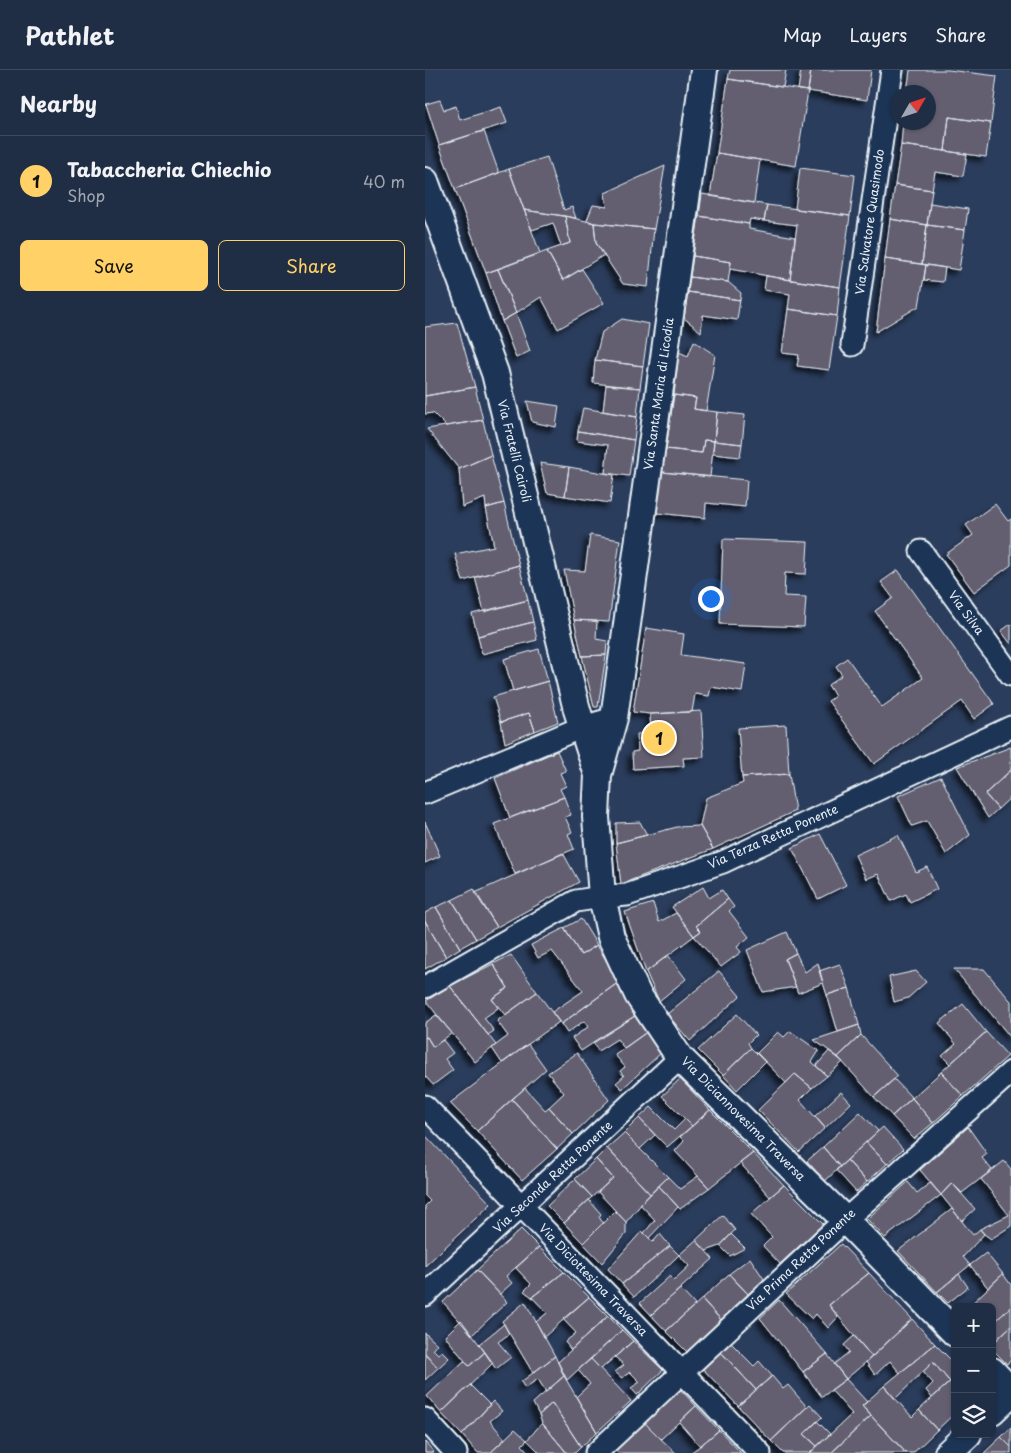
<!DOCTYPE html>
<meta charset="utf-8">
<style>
:root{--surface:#202e45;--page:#28364c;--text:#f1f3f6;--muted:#a2a8b3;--line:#3d4a5e;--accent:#ffd166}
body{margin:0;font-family:"Playpen Sans",sans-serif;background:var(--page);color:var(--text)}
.controls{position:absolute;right:15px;bottom:15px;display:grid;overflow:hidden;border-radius:8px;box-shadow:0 1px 4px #0004}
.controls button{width:45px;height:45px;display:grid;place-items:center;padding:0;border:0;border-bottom:1px solid var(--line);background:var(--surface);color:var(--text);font:25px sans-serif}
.compass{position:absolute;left:466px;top:15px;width:45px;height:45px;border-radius:50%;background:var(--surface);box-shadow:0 1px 4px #0004;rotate:51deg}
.you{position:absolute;left:285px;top:528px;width:18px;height:18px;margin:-12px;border:4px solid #fff;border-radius:50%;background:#1a73e8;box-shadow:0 0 0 8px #1a73e833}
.badge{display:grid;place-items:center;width:32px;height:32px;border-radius:50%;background:var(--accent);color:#111;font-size:16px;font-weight:700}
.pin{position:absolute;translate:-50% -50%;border:2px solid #fff;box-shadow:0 1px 5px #0006}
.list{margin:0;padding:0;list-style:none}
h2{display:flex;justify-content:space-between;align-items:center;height:65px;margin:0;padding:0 20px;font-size:21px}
h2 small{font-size:16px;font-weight:400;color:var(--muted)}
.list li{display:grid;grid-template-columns:32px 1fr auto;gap:15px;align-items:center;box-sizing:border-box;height:90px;padding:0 20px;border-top:1px solid var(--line)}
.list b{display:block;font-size:19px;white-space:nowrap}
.list p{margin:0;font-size:16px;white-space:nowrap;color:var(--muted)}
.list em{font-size:16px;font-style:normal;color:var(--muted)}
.actions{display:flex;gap:10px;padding:15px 20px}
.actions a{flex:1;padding:11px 0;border:1px solid var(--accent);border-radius:8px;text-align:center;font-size:18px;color:var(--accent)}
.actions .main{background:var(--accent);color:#111}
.icon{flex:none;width:28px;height:28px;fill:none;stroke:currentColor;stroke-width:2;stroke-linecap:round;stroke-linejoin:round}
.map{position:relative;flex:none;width:586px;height:1383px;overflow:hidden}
header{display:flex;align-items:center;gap:30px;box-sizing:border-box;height:70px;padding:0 25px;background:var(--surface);border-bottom:1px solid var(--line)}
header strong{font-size:24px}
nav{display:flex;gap:28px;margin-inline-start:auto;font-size:18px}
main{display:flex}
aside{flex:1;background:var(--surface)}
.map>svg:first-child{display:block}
.building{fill:#635e70;stroke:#e8f1f8;filter:url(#shadow)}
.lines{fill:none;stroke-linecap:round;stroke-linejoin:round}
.minor-casing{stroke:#e8f1f8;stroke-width:25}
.tertiary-casing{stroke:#e8f1f8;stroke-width:30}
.minor{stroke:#1d3557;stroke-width:21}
.tertiary{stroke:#1d3557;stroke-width:26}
.labels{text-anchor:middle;stroke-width:4.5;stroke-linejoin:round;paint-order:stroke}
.street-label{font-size:12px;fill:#e8f1f8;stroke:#1d3557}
</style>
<header>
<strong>Pathlet</strong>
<nav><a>Map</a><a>Layers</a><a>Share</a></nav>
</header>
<main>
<aside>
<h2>Nearby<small></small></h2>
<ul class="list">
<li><span class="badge">1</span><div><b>Tabaccheria Chiechio</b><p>Shop</p></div><em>40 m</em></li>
</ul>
<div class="actions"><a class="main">Save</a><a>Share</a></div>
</aside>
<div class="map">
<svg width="586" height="1383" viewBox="0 0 586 1383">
<defs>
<filter id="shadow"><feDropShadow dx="-4.5" dy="4.5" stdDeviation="2.5" flood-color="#0009"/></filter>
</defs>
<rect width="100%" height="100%" fill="#2b3d5c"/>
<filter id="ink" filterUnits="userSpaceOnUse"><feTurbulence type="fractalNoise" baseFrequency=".02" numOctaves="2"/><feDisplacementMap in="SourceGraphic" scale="10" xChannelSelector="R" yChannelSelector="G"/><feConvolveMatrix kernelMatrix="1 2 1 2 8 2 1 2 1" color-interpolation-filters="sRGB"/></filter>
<g filter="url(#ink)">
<path class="building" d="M305 0H361L358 17 303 9Z
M376 0H386L383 21 373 20Z
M386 0H446L442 30 383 21Z
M485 0H523L572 6 566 53 524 47 520 81 476 75 478 52H503V22H482Z
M303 9 383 21 371 96 292 83Z
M15 30 19 40 31 36 35 50 76 37 82 53 14 75 1 34Z
M524 47 566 53 561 87 520 81Z
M59 61 74 103 30 119 14 75Z
M476 75 542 84 538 106 510 102 507 120 470 115Z
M292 83 335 90 329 133 285 126Z
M122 87 139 140 147 137 151 148 99 140 84 99Z
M240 96 229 159 169 153 162 150 168 135 182 137 180 123Z
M375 98 430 105 425 146 370 139Z
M84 99 115 183 61 203 30 119Z
M470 115 507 120 502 155 465 149Z
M277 124 342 135 339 151 325 149 324 154 274 146Z
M505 133 543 139 540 160 502 155Z
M342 135 425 146 415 217 365 210 372 155 339 151Z
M99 140 140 146 145 173 136 176 128 153 107 160Z
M140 146 169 153 171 173 179 185 138 210 122 181 145 173Z
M274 146 324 154V159L370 167 365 210 305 199 306 192 268 186Z
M465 149 502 155 497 194 460 189Z
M169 153 229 159 223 217 198 214 171 173Z
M502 155 540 160 534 200 497 194Z
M122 181 138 210 157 199 179 233 133 259 116 227 91 243 73 199Z
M268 186 306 192 303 212 265 207Z
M460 189 501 195 494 236 451 262Z
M501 195 520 198 518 212 499 210Z
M73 199 91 243 77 251 61 203Z
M341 206 415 217 412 246 363 239 365 224 339 220Z
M265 207 303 212 316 223 315 230 263 222Z
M263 222 315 230 312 250 278 245 276 262 259 248Z
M363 239 412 246 404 300 372 296 374 285 357 283Z
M91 243 105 281 91 288 77 251Z
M197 249 224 254 218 296 170 290 177 262Z
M32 253 50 317 0 326V257Z
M269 271 290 285 281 341 269 339 271 328 249 325 254 282 263 286Z
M170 290 218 296 215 318 168 313Z
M181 315 215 318 212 347 178 341Z
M50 317 58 350 21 356 8 343 0 344V326Z
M249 325 271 328 269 339 292 342 289 371 279 370 277 383 241 379Z
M102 331 134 336 131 357 107 352Z
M158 338 212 347 209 370 153 361Z
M292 342 320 345 317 374 289 371Z
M58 350 66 385 34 399 2 359Z
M153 361 209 370 204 406 180 403 183 375 152 371Z
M279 370 289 371 285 407 237 402 241 379 277 383Z
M289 371 317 374 315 387 288 384Z
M66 385 79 433 61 438 60 428 37 437 34 399Z
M115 393 144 397 140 426 122 423Z
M144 397 189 405 185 433 140 426Z
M237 402 322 410 320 437 281 433 280 448 232 443Z
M79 433 94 495 38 511 30 484 69 476 61 438Z
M570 434 583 451 586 449V495L549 522 521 484 548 465 541 455Z
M165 465 195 470 184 552 149 550 139 500 160 501Z
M298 469 383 472 381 504 360 503 359 526 381 527 379 557 295 554Z
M94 495 103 530 59 542 50 507Z
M473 500 569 634 549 649 537 631 449 694 403 631 410 626 403 615 417 605 411 596 422 588 457 637 498 608 450 541 468 528 456 512Z
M103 530 108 552 53 566 47 544Z
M149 550 172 551 171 569 182 571 181 585 157 586Z
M108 552 112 570 57 584 53 566Z
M586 554V574L576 561Z
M221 558 259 564 256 585 321 594 317 622 286 617 284 626 270 624 267 642 225 644 208 642Z
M114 579 123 611 88 621 79 589Z
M181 585 173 637H169L157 586Z
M123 611 133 652 110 661 104 643 76 652 68 627Z
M276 641 279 687 258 688 259 696 208 699 207 682 213 681 212 664 226 663 225 644Z
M104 643 110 661 80 673 76 652Z
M361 655 364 704 317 707 313 658Z
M586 677V700L560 724 573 739 563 748 532 697Z
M132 681 141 701 135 703 141 716 135 719 139 727 85 748 70 708Z
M586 700V727L573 739 560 724Z
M364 704 370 741 288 779 275 756 281 728 318 713 317 707Z
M516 707 545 765 521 784 502 751 487 756 473 726Z
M139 727 146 745 140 747 147 762 143 764 149 779 90 804 69 754Z
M0 752 15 786 0 793Z
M215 752 222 765 191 773V753Z
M275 756 288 779 196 814 191 773 252 757Z
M395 764 421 815 393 829 367 778Z
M473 765 491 802 502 797 512 819 485 832 481 824 466 831 453 804 441 809 430 785Z
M138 783 154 812 72 857 50 823Z
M278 817 284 828 297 820 303 829 271 856 276 861 269 866 247 837Z
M49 819 72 857 51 869 27 830Z
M303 829 309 837 304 841 324 867 312 877 316 882 296 897 269 866 276 861 271 856Z
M27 830 51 869 35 878 11 837Z
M228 833 234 852 251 843 269 866 221 902 200 842Z
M11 837 35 878 21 887 0 851V843Z
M156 849 172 875 156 885 139 858Z
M0 851 21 887 0 899Z
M139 858 156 885 172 875 194 912 136 954 127 942 158 921 127 881 113 888 106 875Z
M362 862 371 883 360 889 371 917 338 922 322 880Z
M371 883 380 902 393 893 398 913 373 923 360 889Z
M86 885 112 922 80 945 67 929 83 918 68 894Z
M243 885 261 909 234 931 221 902Z
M68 894 83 918 67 929 73 938 59 948 69 961 63 965 25 916Z
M415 894 424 918 402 925 394 901Z
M529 899H559L584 929 586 931V968Z
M294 901 315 926 265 971 242 944Z
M491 901 501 912 483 928 469 932 464 907Z
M194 912 213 944 156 981 147 968 163 957 159 951 142 963 136 954Z
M25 916 71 975 50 992 1 931Z
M424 918 434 955 413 962 402 925Z
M112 922 134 952 77 993 67 978 83 966 72 951Z
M538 934 561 962 525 994 517 986 531 974 514 953Z
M213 944 223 961 199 978 192 969 173 981 168 972Z
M312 944 331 965 323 973 326 978 298 1005 273 980Z
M11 945 27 963 8 977 2 967 0 968V953Z
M434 955 436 965 413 987 389 970Z
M223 961 236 983 197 1019 191 1013 199 1006 195 1001 200 997 190 985Z
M365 961 394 981 387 992 402 1006 387 1018 370 1004 361 1013 332 983 353 962 359 967Z
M561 962 583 986 538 1026 516 1002Z
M436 965 473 1006 449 1027 413 987Z
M2 967 8 977 18 970 28 983 20 989 28 1000 8 1015 0 1006V968Z
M103 974 121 999 52 1061 25 1033Z
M326 978 340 992 312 1020 298 1005Z
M404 981 418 992 402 1006 391 996Z
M152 983 184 1030 148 1064 124 1037 139 1023 123 1003Z
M516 1002 538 1026 508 1053 487 1028Z
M370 1004 387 1018 375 1030 400 1058 374 1082 333 1040Z
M255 1009 285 1040 267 1056 237 1026Z
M469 1009 487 1028 467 1046 449 1027Z
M100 1018 120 1040 124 1037 148 1064 132 1079 87 1029Z
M416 1022 426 1033 400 1058 390 1046Z
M487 1028 508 1053 489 1069 467 1046Z
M87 1029 132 1079 97 1110 52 1061Z
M226 1037 249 1060 260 1049 267 1056 242 1077 214 1048Z
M285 1040 328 1083 284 1118 250 1081 259 1071 255 1067Z
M435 1042 453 1061 415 1097 398 1077Z
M214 1048 230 1065 215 1079 199 1063Z
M458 1057 478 1079 462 1094 441 1072Z
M543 1057 562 1084 557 1088 567 1100 537 1123 527 1113 516 1125 495 1100Z
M199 1063 243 1107 225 1124 182 1078Z
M0 1065 66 1134 0 1196V1136L5 1131 0 1126Z
M441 1072 462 1094 442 1112 422 1090Z
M398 1077 415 1097 400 1111 382 1091Z
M182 1078 225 1124 201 1152 173 1122 188 1108 171 1089Z
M328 1083 359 1115 345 1127 315 1093Z
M171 1089 188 1108 167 1127 150 1109Z
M422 1090 442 1112 431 1122 411 1100Z
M579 1091 586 1099V1156L566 1169 559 1164 555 1159 584 1145 556 1109Z
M273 1106 284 1118 255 1139 234 1116 243 1107 255 1119Z
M150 1109 167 1127 139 1153 122 1136Z
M483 1112 492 1123 505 1113 516 1125 460 1168 442 1149Z
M527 1113 550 1139 537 1151 516 1125Z
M359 1115 398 1154 355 1194 338 1176 347 1167 326 1144Z
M234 1116 253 1137 224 1168 219 1163 230 1150 215 1134Z
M164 1130 176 1144 174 1147 178 1153 158 1173 139 1153Z
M527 1139 548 1165 555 1159 559 1164 538 1187 545 1195 512 1222 473 1181Z
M190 1141 201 1152V1164L177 1193 158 1173Z
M298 1145 310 1160 295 1176 281 1181 271 1170Z
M96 1159 114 1177 81 1206 87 1213 75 1224 52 1200Z
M217 1161 228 1172 235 1164 245 1176 197 1214 183 1199Z
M306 1164 320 1178 305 1186 295 1176Z
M271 1170 288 1189 226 1245 215 1233 245 1206 249 1210 264 1196 254 1185Z
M416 1174 444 1203 404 1235 413 1247 403 1258 391 1244 387 1249 361 1224Z
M245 1176 254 1185 209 1227 197 1214Z
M114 1177 139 1202 107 1227 99 1221 106 1214 91 1198Z
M561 1183 578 1204 563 1218 545 1195Z
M325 1188 339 1209 323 1224 304 1204Z
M52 1200 82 1232 47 1265 18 1232Z
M139 1202 164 1227 119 1267 111 1252 122 1243 107 1227Z
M444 1203 487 1249 447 1287 404 1235Z
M304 1204 323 1224 296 1250 277 1229Z
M534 1204 543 1217 523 1233 512 1222Z
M578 1204 586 1215V1237L567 1254V1237H543Z
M255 1219 270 1235 241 1261 226 1245Z
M164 1227 183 1246 146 1280 140 1272 151 1263 138 1249Z
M277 1229 296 1250 262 1282 241 1261Z
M354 1230 402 1284 378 1302 335 1248Z
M100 1232 130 1286 108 1303 77 1251Z
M586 1237V1256L567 1274V1254Z
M183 1246 197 1260 142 1310 133 1292Z
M487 1249 510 1274 475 1303 465 1291 450 1305 441 1292Z
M36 1250 60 1282 44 1296 20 1266Z
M79 1254 84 1264 73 1272 86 1287 71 1299 54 1274Z
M586 1256V1290L582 1294 567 1279V1274Z
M197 1260 208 1271 176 1299 166 1289Z
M0 1263 12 1274 8 1279 13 1284 17 1281 24 1288 13 1298 0 1283Z
M429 1266 447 1287 421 1309 409 1294 424 1282 419 1275Z
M208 1271 238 1300 212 1325 206 1318 215 1312 205 1302 197 1308 190 1302 199 1295 190 1287Z
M306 1273 329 1296 334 1291 347 1306 331 1320 296 1282Z
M510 1274 530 1294V1307L525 1312 508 1292 470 1329 459 1316Z
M60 1282 68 1293 16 1343 2 1326 39 1291 44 1296Z
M296 1282 331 1320 313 1336 278 1299Z
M0 1283 13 1298 0 1310Z
M402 1284 421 1309 397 1327 378 1302Z
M130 1286 139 1306 121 1322 113 1309 100 1318 96 1312Z
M166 1289 206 1331 172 1362 151 1327 165 1314 153 1300Z
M508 1292 525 1312 507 1328 501 1320 508 1313 498 1302Z
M139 1306 172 1362 156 1377 127 1333 114 1345 108 1333Z
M347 1306 358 1319 363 1315 382 1337 346 1371 313 1336Z
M530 1307V1343L512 1360 494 1340Z
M421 1309 442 1332 437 1336 446 1346 406 1383H385L427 1344 406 1320Z
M45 1315 65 1335 37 1365 16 1343Z
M459 1316 487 1347 494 1340 512 1360 488 1383H481L437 1336Z
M255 1319 271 1336 236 1369 220 1353Z
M68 1331 77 1341 65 1351 80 1369 65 1383H53L37 1365Z
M127 1333 156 1377 150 1383H142L117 1353 114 1345Z
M385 1334 397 1347 379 1364 392 1376 385 1383H358L346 1371Z
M271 1336 294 1360 275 1376 254 1352Z
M446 1346 481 1383H406Z
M392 1351 405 1364 392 1376 379 1364Z
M117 1353 142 1383H115L102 1370Z
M220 1353 236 1369 251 1383H192L190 1381Z
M586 1358V1377L576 1367Z
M90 1359 102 1370 97 1375 104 1383H65Z
M294 1360 316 1383H265L275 1376Z
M576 1367 586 1377V1383H559Z
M0 1372 9 1382 7 1383H0Z"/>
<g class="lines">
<g class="minor-casing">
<path id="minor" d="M427 275 467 0
M496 481 586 605
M0 723 157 657 189 648
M0 917 151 831 177 827 202 825 298 792 586 657
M0 1036 335 1383
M0 1225 255 988
M0 1349 31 1383
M171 1383 420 1150 586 1002"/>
</g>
<g class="tertiary-casing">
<path id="tertiary" d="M279 0 189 648 173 705 171 747 177 827 186 867 213 925 255 988 420 1150 530 1263
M0 111 70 303 152 640 173 705
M567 1301 586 1321
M567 1341 586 1323
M523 1383 543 1364"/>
</g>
<use href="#minor" class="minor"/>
<use href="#tertiary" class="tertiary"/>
</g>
</g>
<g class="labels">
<g class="street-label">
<text transform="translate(445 152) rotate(-82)" y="4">Via Salvatore Quasimodo</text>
<text transform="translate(234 324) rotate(-82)" y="4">Via Santa Maria di Licodia</text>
<text transform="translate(89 381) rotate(76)" y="4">Via Fratelli Cairoli</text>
<text transform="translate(541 543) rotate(54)" y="4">Via Silva</text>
<text transform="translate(348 767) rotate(-24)" y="4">Via Terza Retta Ponente</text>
<text transform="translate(318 1049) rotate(45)" y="4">Via Diciannovesima Traversa</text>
<text transform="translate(128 1107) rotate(-43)" y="4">Via Seconda Retta Ponente</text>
<text transform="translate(376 1190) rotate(-43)" y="4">Via Prima Retta Ponente</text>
<text transform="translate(168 1210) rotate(46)" y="4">Via Diciottesima Traversa</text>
</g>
</g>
</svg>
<div class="controls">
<button>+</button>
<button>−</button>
<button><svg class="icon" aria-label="layers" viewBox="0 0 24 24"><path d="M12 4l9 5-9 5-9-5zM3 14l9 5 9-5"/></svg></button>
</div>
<svg class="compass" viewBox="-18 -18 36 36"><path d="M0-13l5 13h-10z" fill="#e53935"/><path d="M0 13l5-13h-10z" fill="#a2a8b3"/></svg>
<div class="you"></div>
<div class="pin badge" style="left:234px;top:668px">1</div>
</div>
</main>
